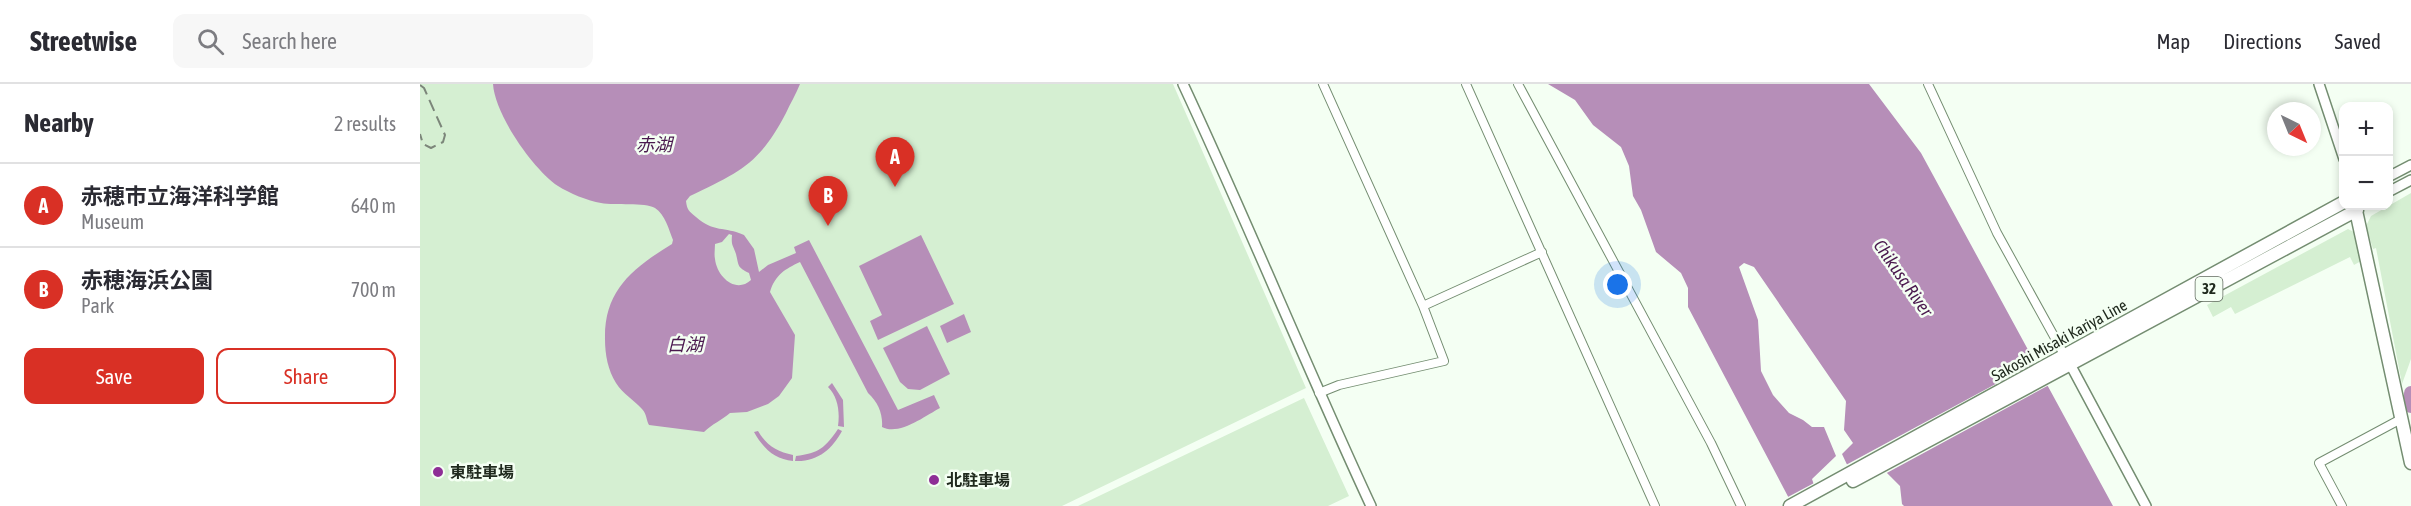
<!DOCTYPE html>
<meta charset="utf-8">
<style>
:root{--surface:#fff;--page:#f7f7f7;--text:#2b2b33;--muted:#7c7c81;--line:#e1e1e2;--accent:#d93025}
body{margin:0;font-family:"Asap Condensed","Noto Sans JP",sans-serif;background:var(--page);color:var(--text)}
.controls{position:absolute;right:18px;top:18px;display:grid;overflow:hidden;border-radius:12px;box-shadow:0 3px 9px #0003}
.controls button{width:54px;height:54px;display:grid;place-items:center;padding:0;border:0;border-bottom:2px solid var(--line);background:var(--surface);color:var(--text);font:30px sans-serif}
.compass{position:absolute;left:1847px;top:18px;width:54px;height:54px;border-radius:50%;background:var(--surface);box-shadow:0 3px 9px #0003;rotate:137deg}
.you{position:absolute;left:1198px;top:201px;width:21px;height:21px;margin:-15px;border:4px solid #fff;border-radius:50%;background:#1a73e8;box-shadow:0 0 0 9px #1a73e833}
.badge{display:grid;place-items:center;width:39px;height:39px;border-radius:50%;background:var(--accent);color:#fff;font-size:20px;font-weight:700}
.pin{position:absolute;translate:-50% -50px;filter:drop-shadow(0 2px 3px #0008)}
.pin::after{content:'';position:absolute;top:32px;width:21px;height:18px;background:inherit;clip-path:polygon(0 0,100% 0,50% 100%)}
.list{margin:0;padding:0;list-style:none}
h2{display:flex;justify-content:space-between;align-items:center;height:78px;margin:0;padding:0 24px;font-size:26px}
h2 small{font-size:20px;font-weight:400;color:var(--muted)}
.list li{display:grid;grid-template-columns:39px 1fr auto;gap:18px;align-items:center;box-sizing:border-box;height:84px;padding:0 24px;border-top:2px solid var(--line)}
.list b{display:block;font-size:22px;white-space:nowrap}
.list p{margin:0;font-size:20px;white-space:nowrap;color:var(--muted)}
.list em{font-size:20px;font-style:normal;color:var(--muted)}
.actions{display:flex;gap:12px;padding:18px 24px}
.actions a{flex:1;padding:14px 0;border:2px solid var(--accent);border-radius:12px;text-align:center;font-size:21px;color:var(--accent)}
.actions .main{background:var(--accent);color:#fff}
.icon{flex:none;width:33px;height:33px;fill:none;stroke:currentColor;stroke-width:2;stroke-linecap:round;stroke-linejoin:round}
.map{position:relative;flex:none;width:1991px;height:422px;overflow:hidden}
header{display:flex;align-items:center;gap:36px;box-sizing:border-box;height:84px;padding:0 30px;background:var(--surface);border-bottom:2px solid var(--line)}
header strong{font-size:28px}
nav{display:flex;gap:33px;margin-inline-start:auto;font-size:21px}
.search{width:420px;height:54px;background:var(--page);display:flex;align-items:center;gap:15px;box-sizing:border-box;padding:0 21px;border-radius:12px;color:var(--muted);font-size:22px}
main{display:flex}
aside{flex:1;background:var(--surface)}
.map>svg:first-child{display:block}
.green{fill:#d5efd2}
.water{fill:#b68eb8;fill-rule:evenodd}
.pier{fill:#f4fff3}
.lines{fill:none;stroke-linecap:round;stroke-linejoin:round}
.river{stroke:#b68eb8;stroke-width:14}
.minor-casing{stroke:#748d71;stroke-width:10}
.tertiary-casing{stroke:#748d71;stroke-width:12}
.primary-casing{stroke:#748d71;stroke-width:15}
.minor{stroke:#fff;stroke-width:8}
.tertiary{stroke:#fff;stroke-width:9}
.primary{stroke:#fff;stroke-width:12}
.rail{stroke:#7c867a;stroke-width:2;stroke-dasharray:12 6;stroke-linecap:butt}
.poi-dot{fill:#8e2e96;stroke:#f4fff3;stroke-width:2}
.labels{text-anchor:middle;stroke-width:5;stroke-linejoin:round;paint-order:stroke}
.shield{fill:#f4fff3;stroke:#606a5e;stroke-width:1.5}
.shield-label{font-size:15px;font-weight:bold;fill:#202a1e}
.street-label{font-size:16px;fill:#202a1e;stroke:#f4fff3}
.poi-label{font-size:16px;font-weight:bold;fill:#202a1e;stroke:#f4fff3;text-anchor:start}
.water-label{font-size:18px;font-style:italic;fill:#4a194e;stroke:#f4fff3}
</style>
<header>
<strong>Streetwise</strong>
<div class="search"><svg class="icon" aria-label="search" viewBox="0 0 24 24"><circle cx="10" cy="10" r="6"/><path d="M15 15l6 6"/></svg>Search here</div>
<nav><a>Map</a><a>Directions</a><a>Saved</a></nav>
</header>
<main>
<aside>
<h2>Nearby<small>2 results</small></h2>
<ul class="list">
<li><span class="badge">A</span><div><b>赤穂市立海洋科学館</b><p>Museum</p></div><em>640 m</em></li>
<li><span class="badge">B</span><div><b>赤穂海浜公園</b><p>Park</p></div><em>700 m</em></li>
</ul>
<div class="actions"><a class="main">Save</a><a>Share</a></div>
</aside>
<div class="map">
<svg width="1991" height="422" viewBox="0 0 1991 422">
<rect width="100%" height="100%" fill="#f4fff3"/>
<path class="green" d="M0 0H753L886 304 642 422H0Z
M1991 109V275L1982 300 1956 164 1953 165 1946 142 1951 132Z
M1928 145 1934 148 1941 177 1934 181 1930 173 1815 230 1811 223 1793 233 1787 221Z
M884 314 929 412 908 422H658Z"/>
<path class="water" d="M73 0H380C376 10 370 20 366 29 339 81 319 88 270 112L266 117C267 126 269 127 276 133 294 149 304 142 324 151L334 165 339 188 348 181 376 169 374 163 389 156 478 326 514 311 520 324C505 332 479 352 462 343 463 330 458 318 448 309L380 178C365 185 355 191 350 208L375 251 372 294 359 312 348 320 327 328 310 329C302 336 292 340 284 348L229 341C226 336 227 330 222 325 214 316 203 310 196 299 188 286 185 271 185 255 184 206 213 184 252 160L253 156C249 146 245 130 235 124 225 118 195 122 181 119 168 117 149 109 138 102 113 85 75 31 73 0ZM309 150 312 151C311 162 313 161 316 170 319 182 317 183 329 189L331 196C316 210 297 193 295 175 294 170 295 165 295 160L302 158Z
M1128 0H1449L1501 69 1693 422H1484L1482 420 1480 402 1466 388 1430 387 1422 370 1433 359 1424 346 1426 317 1334 183 1324 179 1319 183 1338 236 1341 287 1353 311 1369 329 1383 336 1392 343H1404L1416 372 1392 395 1401 422H1373L1268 223V204L1261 189 1236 168 1221 126 1213 112 1209 82 1201 63 1173 41 1155 16Z
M501 151 534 220 458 256 450 237 462 231 439 182Z
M544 230 551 248 527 259 520 242Z
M507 242 530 290 500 306 488 305 480 298 463 264Z
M412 299 423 316 424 343 418 342C420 328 418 313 408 303Z
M418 345 422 347C412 365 398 378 375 377L376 372C399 369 405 364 418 345Z
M338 347C346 361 357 368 373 371V377C354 375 343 364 334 348Z"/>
<path class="pier" d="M1618 277 1631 300 1463 391 1428 389 1424 382Z
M1396 398 1404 422H1370L1366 414Z"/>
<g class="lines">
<path class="river" d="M1991 309V322"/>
<g class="minor-casing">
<path id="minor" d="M1046 0 1235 422
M1098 0 1291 359 1321 422
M1508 0 1577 149 1646 274
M1003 222 1122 168
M899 309 919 301 1024 277 1003 222 903 0
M1922 422 1899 379 1981 335"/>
</g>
<g class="tertiary-casing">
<path id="tertiary" d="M763 0C828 139 886 282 951 422
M1899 0 1924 75
M1968 93 1991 81
M1968 108 1991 96
M1650 280 1726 422"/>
</g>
<g class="primary-casing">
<path id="primary" d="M1935 122 1991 379
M1433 397 1937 126
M1370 422 1924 118"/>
</g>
<use href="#minor" class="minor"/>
<use href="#tertiary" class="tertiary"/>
<use href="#primary" class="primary"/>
<path class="rail" d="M0 1 4 4 25 51 23 58 11 64 3 60 0 50"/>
</g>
<g class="poi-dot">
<circle cx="18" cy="388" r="6"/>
<circle cx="514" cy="396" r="6"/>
</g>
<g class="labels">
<rect class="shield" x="1775.5" y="193" width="27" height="24" rx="4.5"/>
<g class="shield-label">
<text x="1789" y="210">32</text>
</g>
<g class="street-label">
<text transform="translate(1639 256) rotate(-29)" y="6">Sakoshi Misaki Kariya Line</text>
</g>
<g class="poi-label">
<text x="30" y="394">東駐車場</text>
<text x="526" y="402">北駐車場</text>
</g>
<g class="water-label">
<text x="234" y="67">赤湖</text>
<text transform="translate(1483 194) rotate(55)" y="6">Chikusa River</text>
<text x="265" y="267">白湖</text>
</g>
</g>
</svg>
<div class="controls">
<button>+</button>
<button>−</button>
</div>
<svg class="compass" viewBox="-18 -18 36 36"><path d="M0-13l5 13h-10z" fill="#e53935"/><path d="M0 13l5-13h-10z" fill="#7c7c81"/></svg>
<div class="you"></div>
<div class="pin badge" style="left:475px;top:103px">A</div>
<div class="pin badge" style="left:408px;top:142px">B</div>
</div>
</main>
